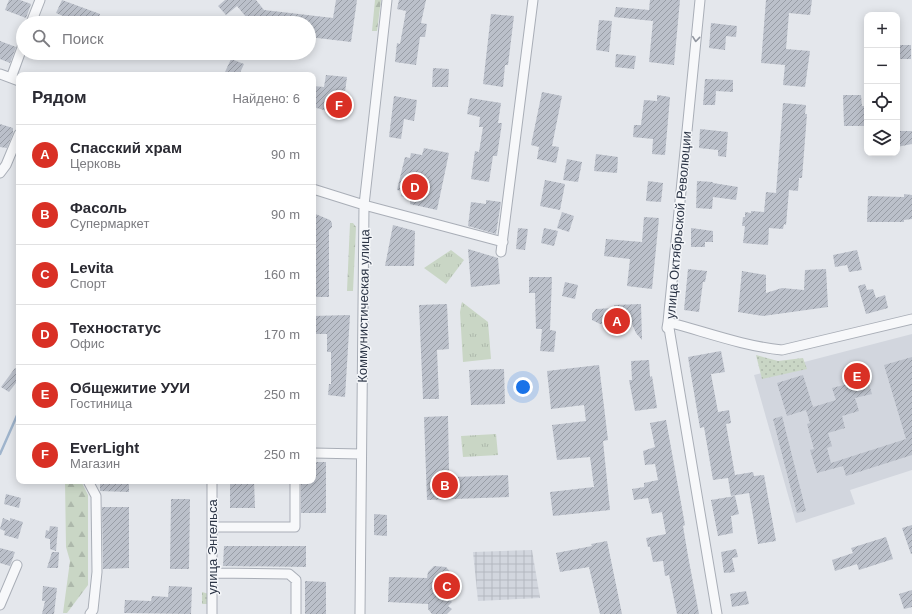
<!DOCTYPE html>
<html lang="ru">
<meta charset="utf-8">
<style>
:root{--surface:#fff;--page:#f2f2f3;--text:#2b2b33;--muted:#7c7c81;--line:#e1e1e2;--accent:#d93025}
body{margin:0;font-family:Helvetica,sans-serif;background:var(--page);color:var(--text)}
.controls{position:absolute;right:12px;top:12px;display:grid;overflow:hidden;border-radius:8px;box-shadow:0 2px 10px #0003}
.controls button{width:36px;height:36px;display:grid;place-items:center;padding:0;border:0;border-bottom:1px solid var(--line);background:var(--surface);color:var(--text);font:20px sans-serif}
.you{position:absolute;left:523px;top:387px;width:14px;height:14px;margin:-10px;border:3px solid #fff;border-radius:50%;background:#1a73e8;box-shadow:0 0 0 6px #1a73e833}
.badge{display:grid;place-items:center;width:26px;height:26px;border-radius:50%;background:var(--accent);color:#fff;font-size:13px;font-weight:700}
.pin{position:absolute;translate:-50% -50%;border:2px solid #fff;box-shadow:0 1px 4px #0006}
.list{margin:0;padding:0;list-style:none}
h2{display:flex;justify-content:space-between;align-items:center;height:52px;margin:0;padding:0 16px;font-size:17px}
h2 small{font-size:13px;font-weight:400;color:var(--muted)}
.list li{display:grid;grid-template-columns:26px 1fr auto;gap:12px;align-items:center;box-sizing:border-box;height:60px;padding:0 16px;border-top:1px solid var(--line)}
.list b{display:block;font-size:15px;white-space:nowrap}
.list p{margin:0;font-size:13px;white-space:nowrap;color:var(--muted)}
.list em{font-size:13px;font-style:normal;color:var(--muted)}
.icon{flex:none;width:22px;height:22px;fill:none;stroke:currentColor;stroke-width:2;stroke-linecap:round;stroke-linejoin:round}
.map{position:relative;flex:none;width:912px;height:614px;overflow:hidden}
.search{position:absolute;background:var(--surface);box-shadow:0 2px 10px #0003;left:16px;top:16px;width:300px;height:44px;display:flex;align-items:center;gap:10px;box-sizing:border-box;padding:0 14px;border-radius:22px;color:var(--muted);font-size:15px}
.panel{position:absolute;background:var(--surface);box-shadow:0 2px 10px #0003;left:16px;top:72px;width:300px;height:412px;border-radius:8px}
.map>svg:first-child{display:block}
.built{fill:#d2d6de}
.industrial{fill:url(#industrial-grid)}
.grass{fill:url(#grass-dots)}
.forest{fill:url(#forest-firs)}
.park{fill:url(#park-tufts)}
.lines{fill:none;stroke-linecap:round;stroke-linejoin:round}
.stream{stroke:#9fb4cc;stroke-width:2.5}
.building{fill:url(#building-hatch)}
.minor-casing{stroke:#a9aeb7;stroke-width:11}
.minor{stroke:#f7f8fa;stroke-width:9}
.oneway{stroke:#9196a0}
.labels{text-anchor:middle;stroke-width:3;stroke-linejoin:round;paint-order:stroke}
.street-label{font-size:13px;fill:#2b3445;stroke:#f4f6f9}
</style>
<div class="map">
<svg width="912" height="614" viewBox="0 0 912 614">
<defs>
<pattern id="industrial-grid" width="8" height="8" patternUnits="userSpaceOnUse"><rect width="8" height="8" fill="#d2d6de"/><path d="M0 4h8M4 0v8" fill="none" stroke="#b4b8c0"/></pattern>
<pattern id="grass-dots" width="8" height="8" patternUnits="userSpaceOnUse"><rect width="8" height="8" fill="#c9d6c5"/><path d="M2 2h.1M6 6h.1" fill="none" stroke="#adb8ab" stroke-width="1.8" stroke-linecap="round"/></pattern>
<pattern id="forest-firs" width="22" height="20" patternUnits="userSpaceOnUse"><rect width="22" height="20" fill="#c9d6c5"/><path d="M5 1l3.5 6h-7zM16 11l3.5 6h-7z" fill="#adb8ab"/></pattern>
<pattern id="park-tufts" width="24" height="20" patternUnits="userSpaceOnUse"><rect width="24" height="20" fill="#c9d6c5"/><path d="M3 7l-1-3M5 7V3M7 7l1-3M15 17l-1-3M17 17v-4M19 17l1-3" fill="none" stroke="#adb8ab"/></pattern>
<pattern id="building-hatch" width="6" height="6" patternUnits="userSpaceOnUse"><rect width="6" height="6" fill="#bbc0ca"/><path d="M-1 1l2-2M0 6l6-6M5 7l2-2" fill="none" stroke="#989da6"/></pattern>
</defs>
<rect width="100%" height="100%" fill="#e4e7ec"/>
<path class="built" d="M912 334V470L850 490 855 504 796 523 754 375Z"/>
<path class="industrial" d="M532 550 540 598 478 601 473 552Z"/>
<path class="grass" d="M756 355 778 361 803 358 807 369 762 379Z
M202 592 209 594 208 604H202Z"/>
<path class="forest" d="M375 0H381L377 31H372Z
M350 223H353L356 227 353 291H347Z
M65 481H81L88 495V585L67 613H63L70 561 66 547Z"/>
<path class="park" d="M451 250 464 260 446 284 424 268Z
M462 302 488 322 491 359 463 362 460 312Z
M496 434 498 455 463 457 461 436Z"/>
<g class="lines">
<path class="stream" d="M0 454 19 411"/>
</g>
<path class="building" d="M9 0H20L31 4 26 18 5 10Z
M62 0 100 14 97 23H80L56 13Z
M225 0H256L264 10 333 18 336 0H357L351 42 309 37V23H251L237 6 226 15 218 6Z
M399 0H426L421 23 427 24 425 37H420L416 65 395 62 397 43 400 44 406 11 397 9Z
M650 0H680L674 65 649 62 653 21 614 17 616 7 649 10Z
M766 0H812L810 15 789 13 786 49 810 51 805 87 783 85 785 65 761 63Z
M491 14 514 16 508 65H505L503 87 483 84Z
M599 20 612 21 609 52 596 50Z
M711 23 737 26 736 37 726 36 725 50 709 48Z
M0 41 16 47 10 63 0 59Z
M897 45H911V59H897Z
M616 54 636 56 634 69 615 67Z
M231 59 244 64 239 75H233L225 72Z
M433 68 449 69 448 87H432Z
M326 75 347 77 342 115 313 107V86L324 87Z
M705 79 733 80V92L716 91 715 105H703Z
M542 92 562 96 552 146 559 147 556 163 537 159 539 147 531 145Z
M657 95 670 97 665 155 652 154 653 139 633 137 634 125H641L644 100 657 101Z
M843 95H861L862 106H867V126H844Z
M394 96 417 100 414 121 404 119 401 139 389 137Z
M470 98 501 103 498 123H502L497 156H493L489 182 471 179 475 151 479 152 483 127H479L480 117 467 114Z
M783 103 806 105 805 114H807L802 178H799L798 191 789 190 786 225 784 224 783 229 769 228 768 245 743 243 745 226H742L743 217H745V212L751 213V211L764 212 766 192 776 193Z
M0 124 13 128V133L7 148 0 147Z
M700 129 728 132 726 157 718 156V150L699 148Z
M897 131H912V144L897 147Z
M424 148 449 153 437 210 410 204 411 199 401 196 402 191 397 190 405 157 410 158 411 153 422 155Z
M596 154 618 157 617 173 594 171Z
M567 159 582 162 578 182 563 180Z
M545 180 565 184 560 210 540 206Z
M648 181 663 183 661 202 646 201Z
M697 181 713 182V183L738 187 736 200 713 197 712 209 696 208Z
M904 194 912 195V219L904 220V222H867L868 196 904 197Z
M486 200 501 202 496 234 468 226 471 202 486 204Z
M562 212 574 216 569 232 557 228Z
M313 213 330 220 332 223V227L329 230V297H313Z
M644 217 659 218 652 289 627 286 630 259 604 256 606 239 642 242Z
M393 225 415 231 414 266H385Z
M518 228 528 229 525 250 516 249Z
M544 228 558 231 554 246 541 243Z
M691 228 713 231V242H705V247H691Z
M468 249 498 258 500 284 471 287Z
M857 250 862 270 849 272 847 265 835 267 833 255Z
M688 269 707 271 705 282H703L699 312 684 310Z
M826 269 828 307 763 316 738 312 742 271 766 275V293L782 288 804 290 805 270Z
M529 277H552L550 330 556 331 554 352 540 351 542 329H536L535 293H529Z
M565 282 578 285 575 299 562 296Z
M865 284 867 290 873 289 876 298 885 295 888 308 866 314 858 286Z
M447 304 449 349 437 350 439 399H423L419 305Z
M641 304 642 340 636 333 632 324 615 326V323L600 324 592 320V314L596 309 614 308V305Z
M350 315 345 397 328 395 329 384H331V352H327V334H313V316Z
M721 351 725 372 711 374 718 412 729 410 731 423 726 424 735 475 753 472 754 476 764 475 776 541 758 544 749 493 731 496 728 478 713 480 704 427 700 428 688 357Z
M912 357V455L846 476 843 466 817 473 810 450 814 449 807 424 810 423 806 410 787 416 777 383 803 375 813 407 836 400 832 388 848 384 844 369 863 364 872 394 855 398 859 411 842 416 845 428 828 433 832 446 827 448 831 463 906 439 884 365Z
M649 360 650 377 652 376 657 408 635 411 629 380H632L631 361Z
M599 365 608 440 603 441 610 510 553 516 550 492 594 487 590 457 557 460 552 425 586 421 584 405 551 409 547 371Z
M15 368 19 372V379L9 392 1 387Z
M504 369 505 404 471 405 469 370Z
M448 416 449 473 454 477 508 475 509 497 427 500 424 417Z
M782 416 806 511 797 513 773 419Z
M666 420 685 525 683 526 688 556 699 614H677L669 575 665 576 663 561 653 562 650 547H648L646 538 666 534 662 512 652 514 648 498 634 500 632 489 644 487V483L658 480 655 464 645 465 643 451 655 447 650 423Z
M313 462H326V513H301V481H313Z
M100 481H129V492L100 491Z
M230 481H254L255 508H230Z
M6 494 21 498 19 508 4 504Z
M735 496 739 514 731 516 733 533 718 536 711 500Z
M171 499H190L189 569H170Z
M102 507H129V568L103 569Z
M374 514 387 515V536L374 535Z
M3 518 10 521V518L23 522 18 539 4 535 5 531 0 529Z
M912 525V554H911L902 528Z
M50 526 58 527 56 551 50 549V539L45 538 46 530 49 531Z
M886 537 893 559 859 570 857 564 835 571 832 560 853 553 851 548Z
M607 541 622 614H600L589 567 560 572 556 553 592 546 591 544Z
M224 546H306V567L223 566Z
M0 548 15 552 10 566 0 563Z
M736 549 738 557 732 558 735 572 724 573 721 552Z
M52 552H59L58 568H47Z
M434 566 446 567 452 574 449 578 452 582 447 587 449 590 447 592 449 595 447 597 452 602 448 606 452 609 447 614H432L428 609V604L388 602 389 577 427 578 428 572Z
M305 581 326 582V614H305Z
M43 586 57 588 54 614H42L45 601H42Z
M169 586 192 587 191 614 124 613 125 600 151 601 152 596 168 597Z
M912 590V607L904 609 899 594Z
M746 591 749 604 732 607 730 594Z"/>
<g class="lines">
<g class="minor-casing">
<path id="minor" d="M700 0 668 322 717 614
M31 23 40 0
M0 74 19 81
M11 78 23 45
M0 173 6 165 19 134
M313 189 364 205 503 242
M501 252 533 0
M667 328 668 322C706 332 743 346 782 350L912 319
M313 453 361 454
M88 481 96 496 97 572 93 610 90 614
M212 481V614
M212 527H295V481
M212 573 289 574 296 580V614
M0 605 17 565
M360 614 364 205 387 0"/>
</g>
<use href="#minor" class="minor"/>
</g>
<defs><path id="oneway-chevron" d="M-2-3.5L2.5 0L-2 3.5" fill="none" stroke-width="1.6" stroke-linecap="round" stroke-linejoin="round"/></defs>
<use class="oneway" href="#oneway-chevron" transform="translate(696 39) rotate(96)"/>
<g class="labels">
<g class="street-label">
<text transform="translate(678 225) rotate(-85)" y="5">улица Октябрьской Революции</text>
<text transform="translate(363 306) rotate(-89)" y="5">Коммунистическая улица</text>
<text transform="translate(212 547) rotate(-90)" y="5">улица Энгельса</text>
</g>
</g>
</svg>
<div class="controls">
<button>+</button>
<button>−</button>
<button><svg class="icon" aria-label="locate" viewBox="0 0 24 24"><circle cx="12" cy="12" r="6"/><path d="M12 2v4M12 18v4M2 12h4M18 12h4"/></svg></button>
<button><svg class="icon" aria-label="layers" viewBox="0 0 24 24"><path d="M12 4l9 5-9 5-9-5zM3 14l9 5 9-5"/></svg></button>
</div>
<div class="you"></div>
<div class="pin badge" style="left:617px;top:321px">A</div>
<div class="pin badge" style="left:445px;top:485px">B</div>
<div class="pin badge" style="left:447px;top:586px">C</div>
<div class="pin badge" style="left:415px;top:187px">D</div>
<div class="pin badge" style="left:857px;top:376px">E</div>
<div class="pin badge" style="left:339px;top:105px">F</div>
<div class="search"><svg class="icon" aria-label="search" viewBox="0 0 24 24"><circle cx="10" cy="10" r="6"/><path d="M15 15l6 6"/></svg>Поиск</div>
<section class="panel">
<h2>Рядом<small>Найдено: 6</small></h2>
<ul class="list">
<li><span class="badge">A</span><div><b>Спасский храм</b><p>Церковь</p></div><em>90 m</em></li>
<li><span class="badge">B</span><div><b>Фасоль</b><p>Супермаркет</p></div><em>90 m</em></li>
<li><span class="badge">C</span><div><b>Levita</b><p>Спорт</p></div><em>160 m</em></li>
<li><span class="badge">D</span><div><b>Техностатус</b><p>Офис</p></div><em>170 m</em></li>
<li><span class="badge">E</span><div><b>Общежитие УУИ</b><p>Гостиница</p></div><em>250 m</em></li>
<li><span class="badge">F</span><div><b>EverLight</b><p>Магазин</p></div><em>250 m</em></li>
</ul>
</section>
</div>
